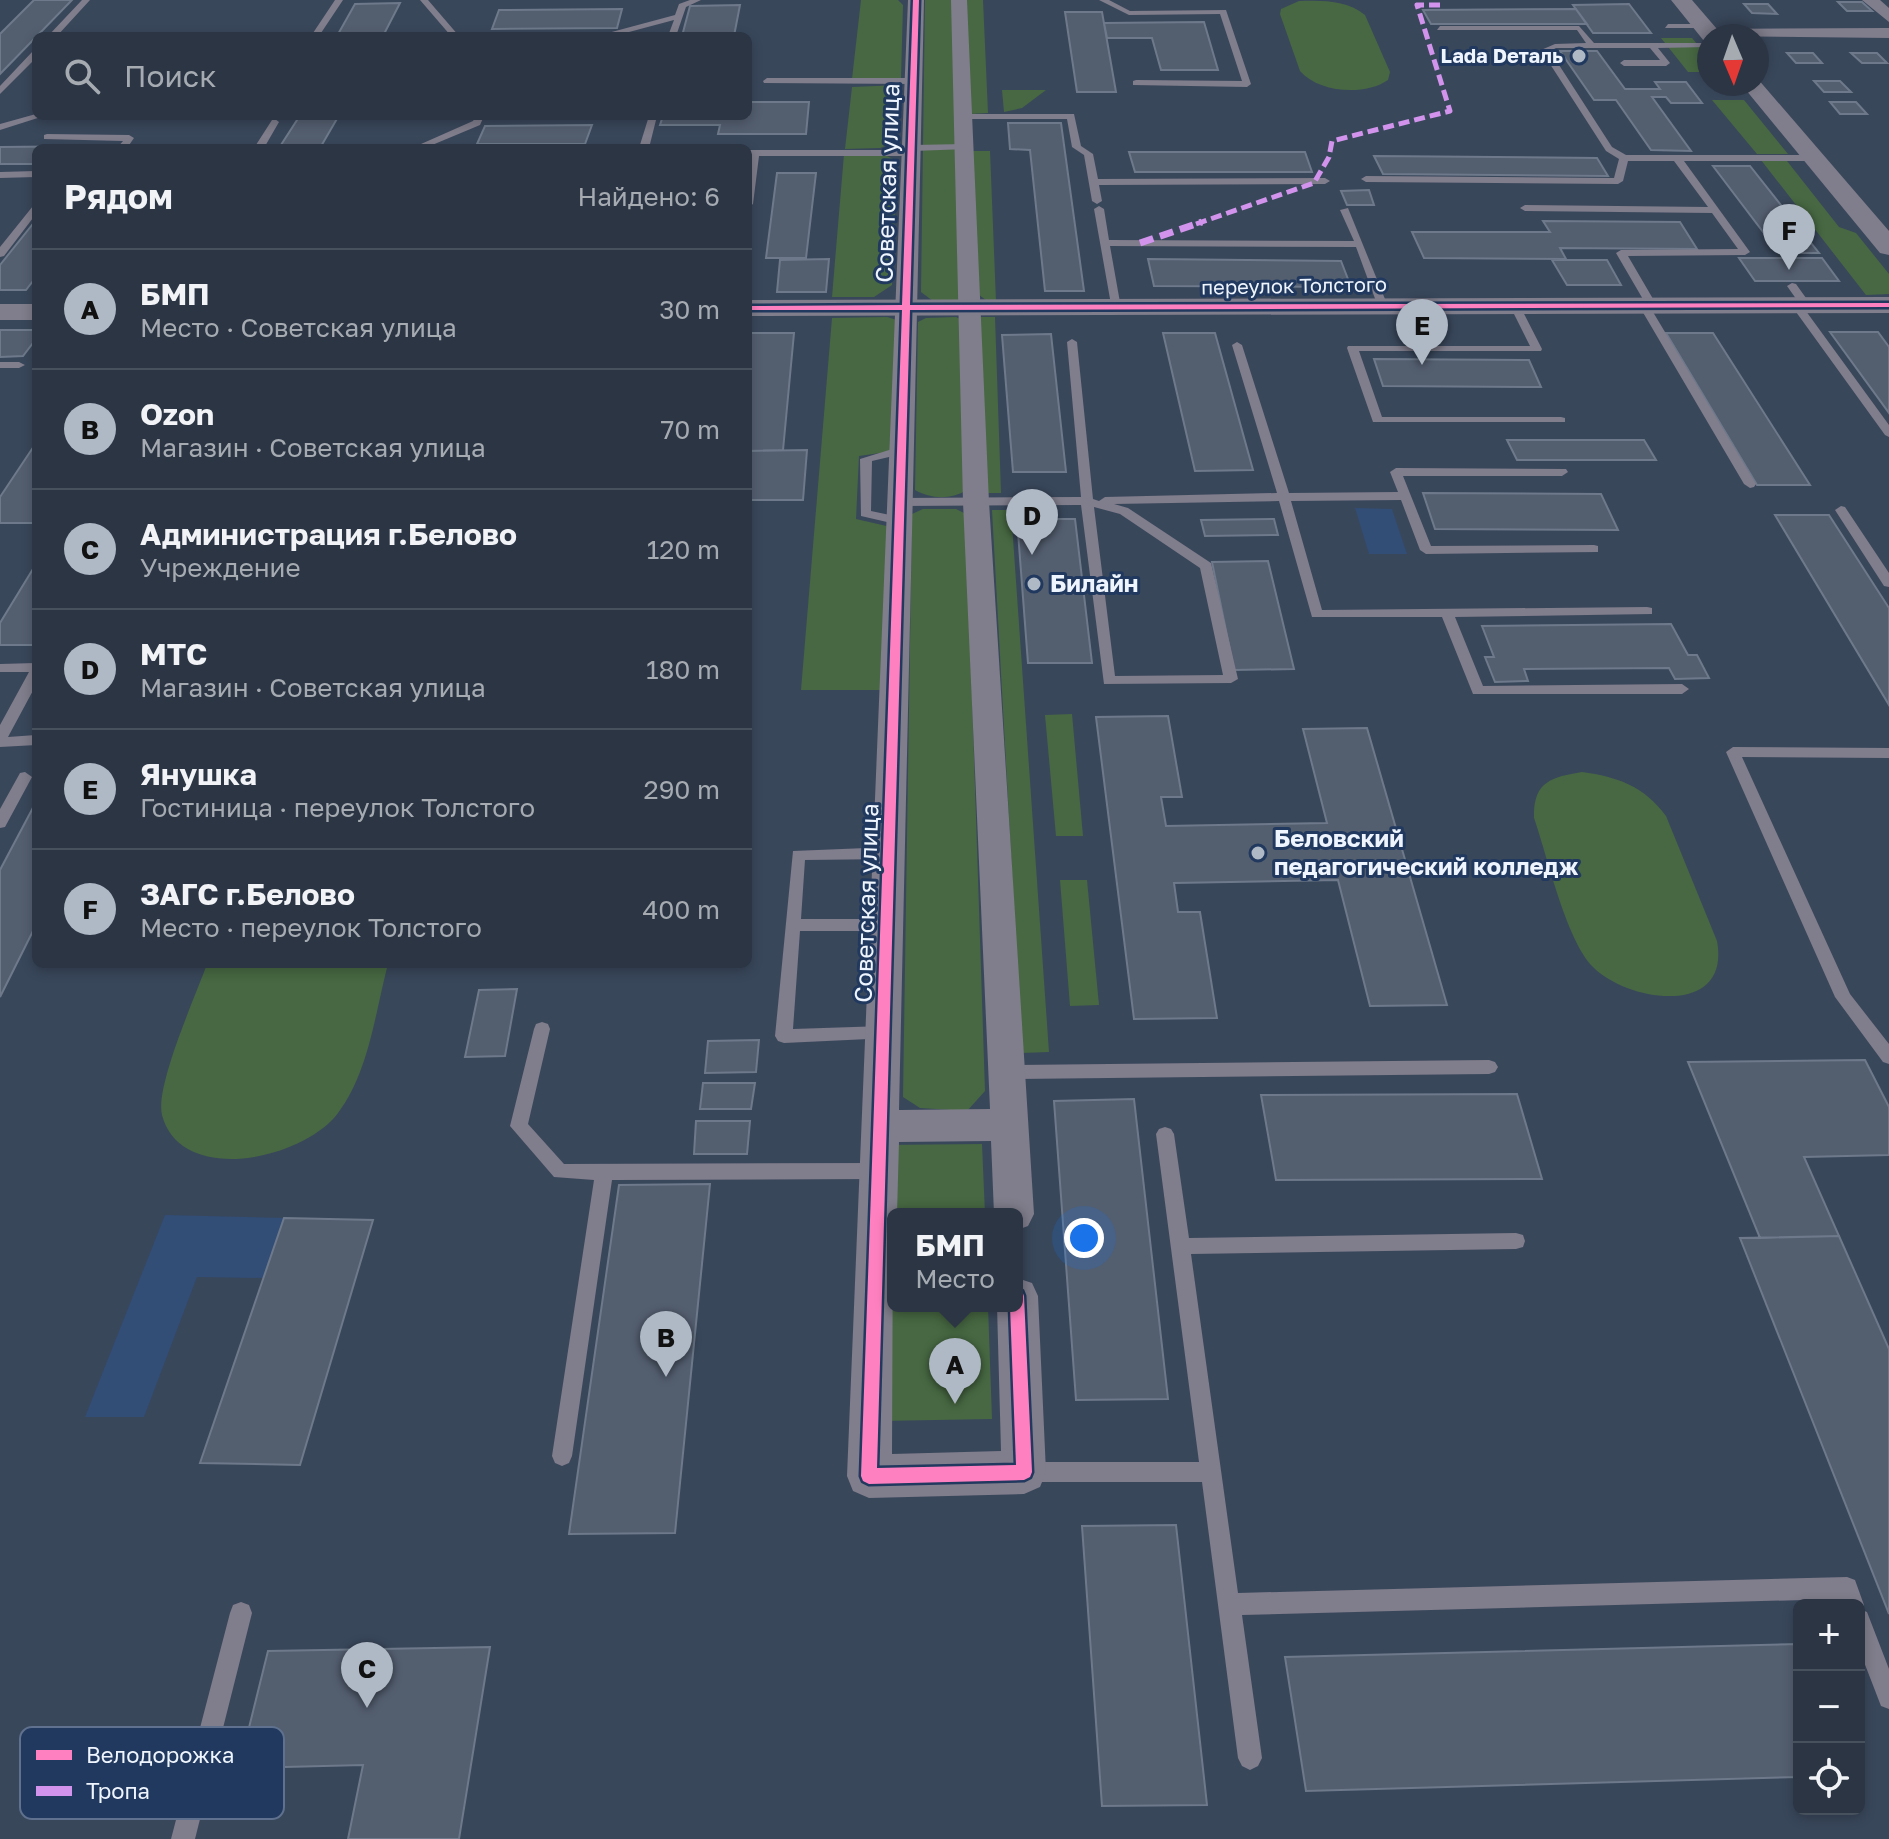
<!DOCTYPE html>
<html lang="ru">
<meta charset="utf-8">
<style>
:root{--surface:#2b3544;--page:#37404f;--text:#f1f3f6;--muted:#a6abb2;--line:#47505d;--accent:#afb8c5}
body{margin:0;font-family:"Golos Text",sans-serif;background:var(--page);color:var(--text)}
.controls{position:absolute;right:24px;bottom:24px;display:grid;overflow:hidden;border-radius:12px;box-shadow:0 4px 12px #0003}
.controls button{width:72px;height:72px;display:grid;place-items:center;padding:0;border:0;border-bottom:2px solid var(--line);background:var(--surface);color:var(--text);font:40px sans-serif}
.compass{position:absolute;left:1697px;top:24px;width:72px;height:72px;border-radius:50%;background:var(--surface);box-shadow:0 4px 12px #0003;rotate:178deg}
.you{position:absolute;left:1084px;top:1238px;width:28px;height:28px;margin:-20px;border:6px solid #fff;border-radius:50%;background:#1a73e8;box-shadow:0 0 0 12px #1a73e833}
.badge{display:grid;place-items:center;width:52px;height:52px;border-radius:50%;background:var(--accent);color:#111;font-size:26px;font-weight:700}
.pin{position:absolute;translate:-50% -66px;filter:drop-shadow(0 2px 4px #0008)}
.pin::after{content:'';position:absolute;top:42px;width:28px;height:24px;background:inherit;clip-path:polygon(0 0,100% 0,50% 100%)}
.popup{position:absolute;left:887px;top:1208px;width:136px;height:104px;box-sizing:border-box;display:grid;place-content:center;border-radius:12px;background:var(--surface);filter:drop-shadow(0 2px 6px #0005);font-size:26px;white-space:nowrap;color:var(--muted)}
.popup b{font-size:30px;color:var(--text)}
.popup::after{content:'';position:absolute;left:50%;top:100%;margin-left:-16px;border:16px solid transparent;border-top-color:var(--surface)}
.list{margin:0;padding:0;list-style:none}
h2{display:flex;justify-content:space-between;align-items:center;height:104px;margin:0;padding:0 32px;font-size:34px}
h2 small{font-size:26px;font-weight:400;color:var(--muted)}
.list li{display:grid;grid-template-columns:52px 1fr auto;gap:24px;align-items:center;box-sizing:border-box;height:120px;padding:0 32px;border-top:2px solid var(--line)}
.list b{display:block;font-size:30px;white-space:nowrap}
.list p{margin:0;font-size:26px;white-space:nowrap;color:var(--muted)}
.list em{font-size:26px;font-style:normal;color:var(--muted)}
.icon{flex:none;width:44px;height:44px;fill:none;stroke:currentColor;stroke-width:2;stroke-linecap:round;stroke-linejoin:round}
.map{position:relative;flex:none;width:1889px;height:1839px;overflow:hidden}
.search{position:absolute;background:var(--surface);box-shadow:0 4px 12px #0003;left:32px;top:32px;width:720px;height:88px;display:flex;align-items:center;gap:20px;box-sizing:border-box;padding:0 28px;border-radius:12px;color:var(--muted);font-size:30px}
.panel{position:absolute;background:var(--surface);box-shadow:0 4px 12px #0003;left:32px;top:144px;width:720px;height:824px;border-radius:12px}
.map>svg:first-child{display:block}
.built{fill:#324d76}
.green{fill:#476842}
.building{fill:#535e6f;stroke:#6e7a8b;stroke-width:2}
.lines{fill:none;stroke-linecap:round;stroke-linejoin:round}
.service{fill:#807d8c;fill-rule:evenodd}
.minor{fill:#807d8c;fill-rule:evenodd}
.tertiary{fill:#807d8c;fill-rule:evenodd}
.quiet-far1{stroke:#d193ec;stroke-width:5;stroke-dasharray:11 5;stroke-linecap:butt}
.quiet{stroke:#d193ec;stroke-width:7;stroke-dasharray:14 7;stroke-linecap:butt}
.cycleway-casing{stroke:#21395e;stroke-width:5}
.cycleway{fill:#ff80c0;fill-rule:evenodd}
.poi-dot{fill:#afb8c5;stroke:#21395e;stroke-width:3}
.labels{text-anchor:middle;stroke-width:6;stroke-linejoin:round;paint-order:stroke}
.far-poi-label{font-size:20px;font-weight:bold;fill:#eff5fe;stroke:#21395e;text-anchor:end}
.far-street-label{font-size:20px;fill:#eff5fe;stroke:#21395e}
.street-label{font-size:24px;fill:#eff5fe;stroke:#21395e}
.poi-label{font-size:24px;font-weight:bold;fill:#eff5fe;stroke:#21395e;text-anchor:start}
.key{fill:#21395e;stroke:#5f718e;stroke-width:2}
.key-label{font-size:22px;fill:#eff5fe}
</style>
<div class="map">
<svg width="1889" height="1839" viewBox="0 0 1889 1839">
<rect width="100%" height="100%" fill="#39475b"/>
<path class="built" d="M1355 508 1392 509 1407 554H1369Z
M165 1215 284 1218 264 1278 197 1277 144 1417H85Z"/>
<path class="green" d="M861 0H898L903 5 901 78 852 79Z
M925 0H953L960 301H933L921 292Z
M964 0H983L988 113 970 114Z
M1299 1C1322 0 1347 0 1365 15L1390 72 1388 80C1365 96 1319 93 1300 71L1280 14 1281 9Z
M1661 38H1692L1709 58V72H1688Z
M900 85 898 141 880 148 845 149 852 87Z
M1002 90H1046L1022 108 1004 112Z
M1712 100H1744L1788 154H1757Z
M971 151H990L996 301H987L978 294Z
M844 154 887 156 897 161 892 285 874 297H832Z
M1761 160 1787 161 1839 227 1856 233 1889 274V294L1866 295Z
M887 317 897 320 894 451 859 456 856 519 891 527 887 690H801L832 318Z
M956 317 964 321 967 490C950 500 931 499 915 490L918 322 926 318Z
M978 317H995L1001 493H983Z
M923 509H956L966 514 985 1091 967 1111 920 1108 903 1097 912 514Z
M992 510H1011L1049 1052 1022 1053Z
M1072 714 1083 836H1056L1045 715Z
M1582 772C1618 777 1644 786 1666 816L1717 941C1731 1017 1629 1003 1593 967 1566 940 1547 855 1534 818 1533 782 1551 777 1582 772Z
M1060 880H1087L1099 1005 1070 1006Z
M207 964H388C375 1013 369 1072 338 1113 304 1159 181 1187 162 1115 155 1086 196 995 207 964Z
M982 1144 985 1214H893V1306H988L992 1419 879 1421 882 1145Z"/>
<path class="building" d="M34 0H72L0 74V34Z
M1838 2H1862L1872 11H1847Z
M400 3 383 36H337L355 4Z
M1629 4 1651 33H1593L1573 5Z
M1744 4H1768L1777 14 1752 13Z
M740 5 734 36H682L690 6Z
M622 9 617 28 492 29 499 10Z
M1576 9 1587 24H1431L1423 10Z
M1065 12H1102L1116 92H1077Z
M1204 22 1218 70H1161L1152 38H1107L1104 23Z
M1560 51H1597L1625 89H1660L1655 82H1686L1702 103H1671L1666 97H1652L1691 151 1651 150 1616 100H1594Z
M1787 53H1813L1822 63H1796Z
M1851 53H1877L1887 63H1862Z
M1814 81H1840L1851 92H1824Z
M748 102H809L806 134H718L720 125H660L663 116H748Z
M1830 102H1856L1867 114H1840Z
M299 117H338L320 148H279Z
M1008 123H1061L1084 291H1045L1030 150 1010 149Z
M592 125 585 144H477L485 126Z
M105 146 36 148V164H0V147Z
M246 146 245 148H135L136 147Z
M1129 152H1305L1312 172H1135Z
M1374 156 1597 158 1608 176 1383 174Z
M1713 166H1750L1819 253H1779Z
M777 173H816L806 258H766Z
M1369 190 1374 205H1347L1341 191Z
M36 220V277L26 290H0V265Z
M1543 221 1680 222 1697 249 1560 248 1566 259 1424 258 1412 232H1550Z
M1739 258H1822L1839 281H1755Z
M829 259 826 292H777L780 260Z
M1148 259 1341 261 1351 287 1154 286Z
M1552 260H1607L1621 285H1567Z
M0 330H36V339L23 356 0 357Z
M1830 332H1878L1889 347V413Z
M748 333H794L783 450 748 451Z
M1163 333H1215L1253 470 1195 471Z
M1666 333H1713L1810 485H1757Z
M1051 334 1066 472H1013L1002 335Z
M1374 359 1529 360 1541 387 1383 386Z
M1507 440H1644L1656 460H1517Z
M36 443V523H0V497Z
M807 450 803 500H748L749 451Z
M1423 493 1601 494 1618 530 1435 529Z
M1775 515H1829L1889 608V705Z
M1017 519H1075L1092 663H1028Z
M1274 519 1278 535 1205 536 1201 520Z
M1268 561 1294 669 1234 670 1212 562Z
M36 564V645H0V623Z
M1671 624 1688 655H1697L1709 678 1675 679 1669 668 1524 669 1528 681 1495 682 1485 657H1494L1482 626Z
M1168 716 1182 797H1161L1166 826 1327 823 1303 729 1367 728 1447 1005 1370 1006 1338 880 1174 883 1178 912H1200L1217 1018 1134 1019 1096 717Z
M36 802V925L0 997V870Z
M517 989 505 1056 465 1057 479 990Z
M759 1040 756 1072 705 1073 708 1041Z
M1865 1060 1889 1107V1155L1804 1157 1839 1236 1760 1238 1688 1062Z
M703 1083H755L751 1109H700Z
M1517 1094 1542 1179 1276 1180 1261 1095Z
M1134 1099 1168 1399 1076 1400 1054 1101Z
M696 1121H750L747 1154H694Z
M710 1184 675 1533 569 1534 619 1185Z
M284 1218 373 1220 300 1465 200 1463Z
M1839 1236 1889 1349V1614L1740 1238Z
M1176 1525 1207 1805 1102 1806 1082 1526Z
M1799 1644V1777L1306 1791 1285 1657Z
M490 1647 459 1839H348L363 1765 239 1768 268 1651Z"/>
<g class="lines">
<path class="service" d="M82 0H90L57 36H48Z
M335 0H343L319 36H311Z
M420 0H428L459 36H451Z
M690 0H701L686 7 676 36H668L674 20 614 36H530L534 34 608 33 675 15 679 4Z
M1099 0H1109L1130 11 1226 10 1251 84 1247 87 1133 85V81L1136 80 1242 81 1220 14 1129 15Z
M1668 24H1703L1707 26 1703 28H1665Z
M1440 26H1579L1594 43H1709V47L1658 48 1670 63 1666 66H1624L1620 63 1624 60H1660L1650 48H1556L1550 51 1612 147 1626 155H1815L1820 158 1815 161H1684L1750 252 1745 255 1628 256 1656 304 1650 307 1756 484 1754 487 1750 488 1744 484 1638 304 1644 301 1616 253 1621 250 1738 249 1712 213 1525 211 1520 208 1525 205 1708 207 1674 161H1628L1623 181 1618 184 1366 182 1361 179 1366 176 1614 178 1619 159 1606 151 1541 50 1555 44 1586 43 1577 30H1437Z
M33 51H36V58L0 94V86Z
M767 78H913L917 81 913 84 764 83 763 81Z
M36 114 44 116 0 130V124Z
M963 114H1074L1081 146 1093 154 1098 179 1325 178 1330 181 1325 184 1099 185 1102 201 1097 204 1092 201 1084 155 1072 147 1067 119H960L959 117Z
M476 116H484L480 125 425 148H412L473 121Z
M649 116H657L649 148H639Z
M275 119 279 122 264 148H254L272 120Z
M47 134 129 135 134 138 127 148H117L123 141 44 139V135Z
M965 144 968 145V149L913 151 916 153 911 156H759L753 204 748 207 750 156 748 150H910L907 148 912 145Z
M36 171V177L0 178V172Z
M36 205V214L4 256 0 257V247L33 206Z
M1099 206 1104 209 1109 240 1354 241 1340 210 1348 208 1387 304 1382 307 1377 304 1356 247 1110 246 1121 308 1112 310 1094 209Z
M1792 283 1796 284 1811 305 1803 307 1889 425V437L1885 435 1791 305 1799 303 1787 286Z
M1514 301 1519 304 1542 349 1541 351H1359L1382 417H1561L1565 418V422H1373L1347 348 1348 346H1530L1509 304Z
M1072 339 1077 342 1093 499 1099 501 1105 497 1277 493 1232 345 1237 342 1242 345 1289 493 1398 492 1390 472 1396 468 1566 469 1568 472 1562 476H1403L1431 546 1594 545 1598 546V552L1426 554 1420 550 1401 500 1291 501 1322 610 1647 607 1652 608V614L1455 617 1483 686 1682 684 1689 689 1682 694H1473L1442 617H1312L1279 501 1114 504 1128 508 1211 563 1238 679 1231 683 1104 684 1081 505 901 506 895 502 901 498 1081 497 1067 342ZM1094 507 1120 514 1200 568 1223 675 1115 676Z
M0 362H19L25 365 19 368H0Z
M902 446 906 447V453L872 461 871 511 904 518 906 521 900 525 861 516 860 459Z
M1841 506 1845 507 1889 573V587L1884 586 1835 510Z
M36 663V685L8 737 36 735V745L0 747V725L29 672H0V664Z
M1733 747 1889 748V758L1742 757 1850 994 1889 1044V1064L1883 1062 1835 997 1726 752Z
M25 772 32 777 5 827 0 828V809L20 773Z
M891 847 899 853 891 859 805 860 801 919H888L896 925 888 931H800L793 1029 884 1026 890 1028 893 1033 890 1038 784 1043 778 1041 775 1036 793 851Z
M542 1022 548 1024 550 1029 528 1124 564 1164 879 1163 885 1166 888 1171 885 1176 879 1179 612 1180 572 1456 569 1463 562 1466 555 1463 552 1456 594 1180 554 1177 510 1126 534 1029 536 1024Z
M1489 1060 1495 1062 1498 1067 1495 1072 1489 1074 1008 1079 1002 1077 999 1072 1002 1067 1008 1065Z
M1165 1127 1171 1129 1174 1134 1189 1238 1516 1233 1523 1235 1525 1241 1523 1247 1516 1249 1191 1254 1238 1593 1847 1577 1855 1580 1864 1605 1862 1610 1867 1612 1889 1669V1709L1881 1706 1859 1649V1605H1842L1840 1599 1242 1615 1262 1758 1258 1766 1250 1770 1242 1766 1238 1758 1202 1482H1026L1019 1479 1016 1472 1019 1465 1026 1462H1199L1156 1134 1159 1129Z
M241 1602 249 1605 252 1613 195 1839H171L230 1613 233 1605Z"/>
<path class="minor" d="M908 0H924L899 1110 990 1109 963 502 951 0H967L989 502 1034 1214 1028 1226 1017 1230V1214H994L991 1141 899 1142 897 1214H893L892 1454 1001 1451 997 1306H1017V1278L1032 1283 1038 1296 1046 1472 1040 1487 1024 1494 869 1498 853 1491 847 1476Z
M1862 0H1880L1889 8V22Z
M1889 28V38L1709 36V39L1701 34 1710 29Z"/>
<path class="tertiary" d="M1671 0H1692L1723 36H1709V42L1704 41Z
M1757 78 1889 231V255L1880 253 1741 84H1757Z
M1889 297V313L748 316V300Z
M0 304H36V320H0Z"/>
<path class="quiet-far1" d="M1196 224 1314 183 1329 157 1332 141 1450 111 1417 5H1440"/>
<path class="quiet" d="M1140 243 1202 222"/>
<g class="cycleway-casing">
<path id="cycleway" d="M913 0H919L910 305 1889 303V307L910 310 877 1468 1016 1465 1010 1306H1017V1289L1022 1291 1024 1296 1032 1472 1030 1477 1024 1480 869 1484 863 1481 861 1476 902 310H748V306L902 305Z"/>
</g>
<use href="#cycleway" class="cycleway"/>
</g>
<g class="poi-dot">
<circle cx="1579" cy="56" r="8"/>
<circle cx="1034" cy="584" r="8"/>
<circle cx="1258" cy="853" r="8"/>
</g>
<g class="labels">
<g class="far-poi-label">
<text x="1563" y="63">Lada Dеталь</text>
</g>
<g class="far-street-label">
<text transform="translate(1294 286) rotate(-1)" y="7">переулок Толстого</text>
</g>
<g class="street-label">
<text transform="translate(888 183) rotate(-88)" y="8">Советская улица</text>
<text transform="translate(867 903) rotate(-88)" y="8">Советская улица</text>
</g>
<g class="poi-label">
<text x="1050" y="592">Билайн</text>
<text x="1274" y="847">Беловский<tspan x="1274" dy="28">педагогический колледж</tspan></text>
</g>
</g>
<rect x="20" y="1727" width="264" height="92" rx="12" class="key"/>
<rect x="36" y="1750" width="36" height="10" fill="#ff80c0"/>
<rect x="36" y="1786" width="36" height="10" fill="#d193ec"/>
<g class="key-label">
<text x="86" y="1763">Велодорожка</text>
<text x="86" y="1799">Тропа</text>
</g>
</svg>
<div class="controls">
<button>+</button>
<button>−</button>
<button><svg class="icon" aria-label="locate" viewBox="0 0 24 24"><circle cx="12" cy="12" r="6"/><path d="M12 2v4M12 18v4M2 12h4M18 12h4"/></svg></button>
</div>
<svg class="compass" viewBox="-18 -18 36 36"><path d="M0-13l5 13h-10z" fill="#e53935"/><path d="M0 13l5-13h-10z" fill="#a6abb2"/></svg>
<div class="you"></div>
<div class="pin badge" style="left:955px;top:1404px">A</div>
<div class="popup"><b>БМП</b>Место</div>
<div class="pin badge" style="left:666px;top:1377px">B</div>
<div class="pin badge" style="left:367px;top:1708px">C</div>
<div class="pin badge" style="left:1032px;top:555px">D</div>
<div class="pin badge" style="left:1422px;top:365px">E</div>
<div class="pin badge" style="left:1789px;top:270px">F</div>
<div class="search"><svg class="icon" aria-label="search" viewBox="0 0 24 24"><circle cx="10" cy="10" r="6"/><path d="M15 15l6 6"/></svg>Поиск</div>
<section class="panel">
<h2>Рядом<small>Найдено: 6</small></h2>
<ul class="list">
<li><span class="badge">A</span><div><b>БМП</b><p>Место · Советская улица</p></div><em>30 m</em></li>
<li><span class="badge">B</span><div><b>Ozon</b><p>Магазин · Советская улица</p></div><em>70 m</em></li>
<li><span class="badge">C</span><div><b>Администрация г.Белово</b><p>Учреждение</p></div><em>120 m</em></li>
<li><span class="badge">D</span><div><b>МТС</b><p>Магазин · Советская улица</p></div><em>180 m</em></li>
<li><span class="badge">E</span><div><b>Янушка</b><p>Гостиница · переулок Толстого</p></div><em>290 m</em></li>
<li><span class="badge">F</span><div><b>ЗАГС г.Белово</b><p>Место · переулок Толстого</p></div><em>400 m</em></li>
</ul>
</section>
</div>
